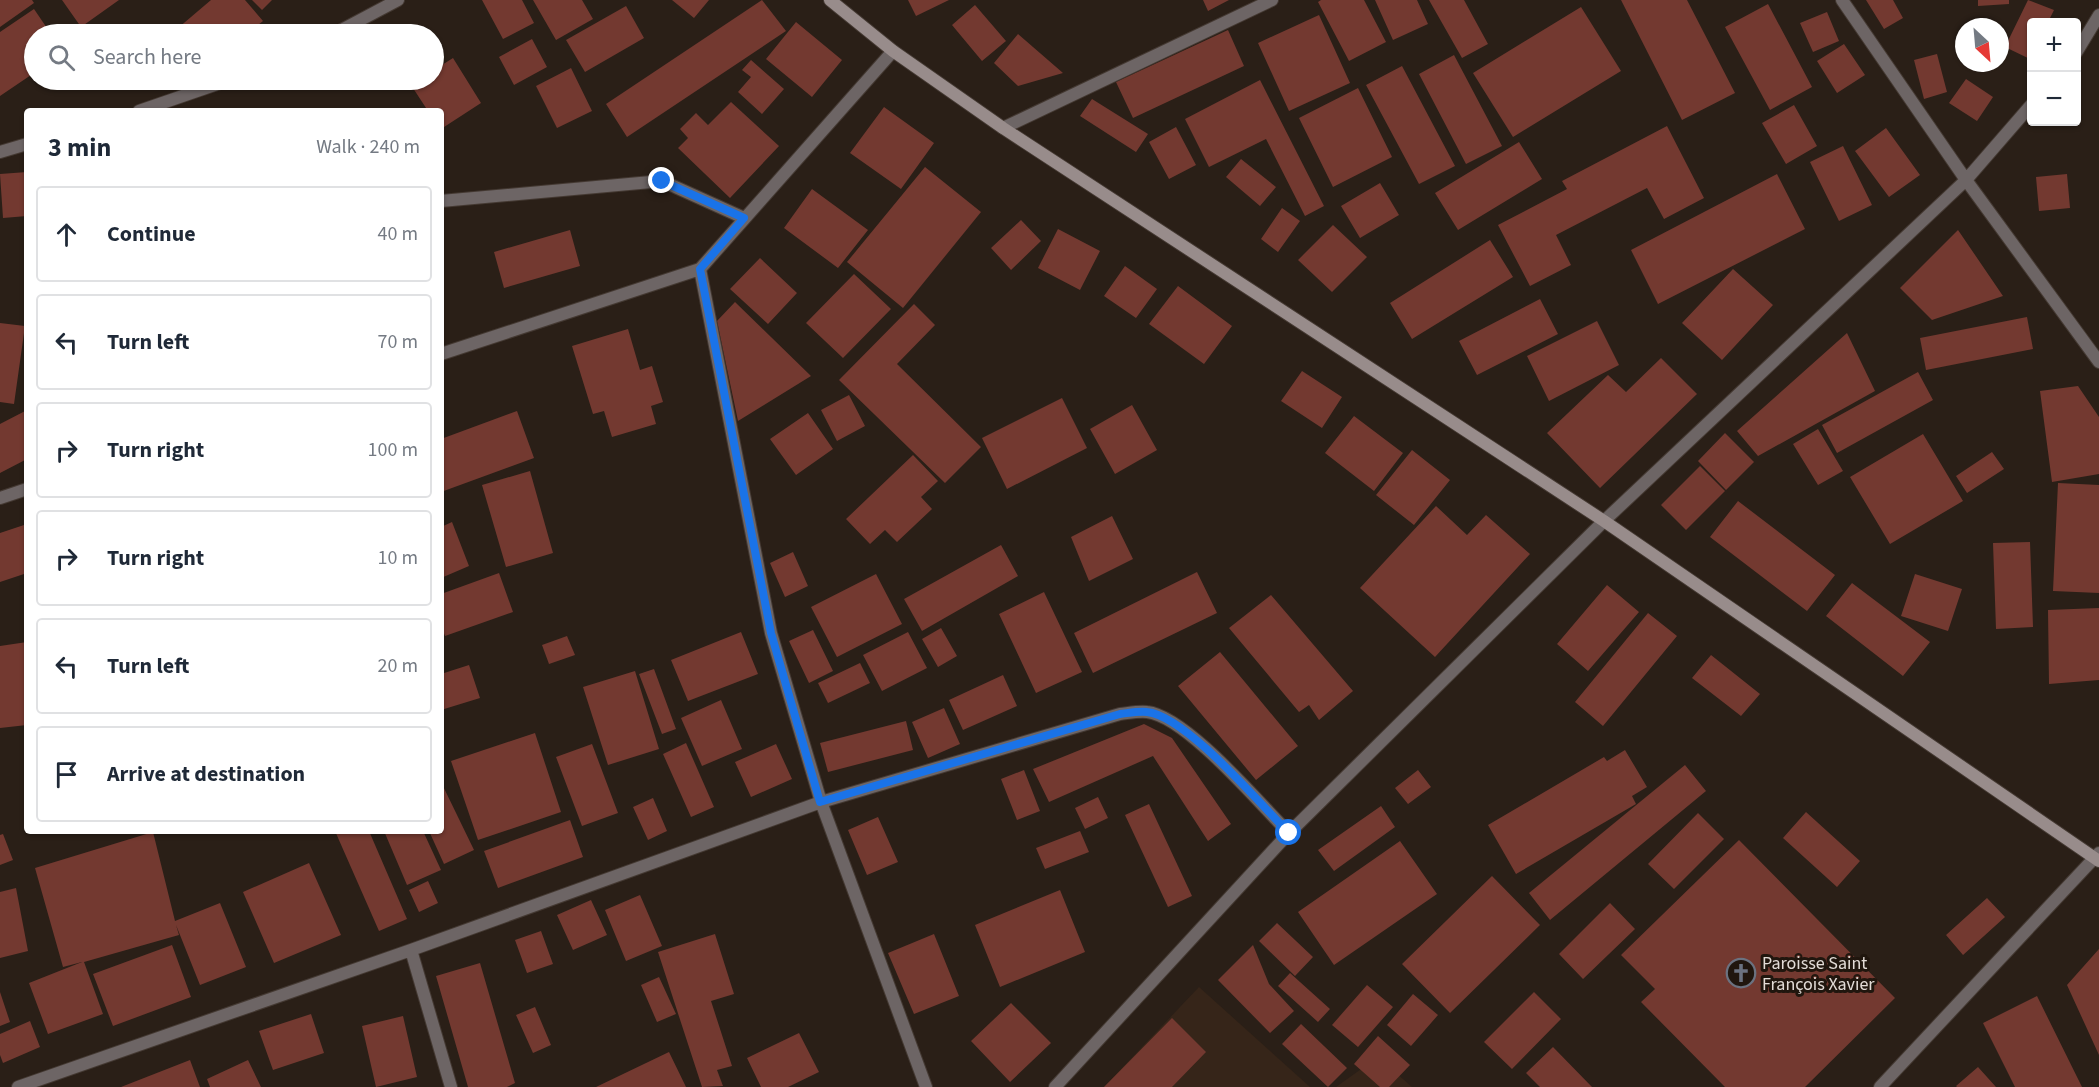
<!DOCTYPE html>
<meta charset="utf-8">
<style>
:root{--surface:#fff;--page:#f6f6f7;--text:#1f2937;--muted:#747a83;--line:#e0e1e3}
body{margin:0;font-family:"Source Sans 3",sans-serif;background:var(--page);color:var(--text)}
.controls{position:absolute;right:18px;top:18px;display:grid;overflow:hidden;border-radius:6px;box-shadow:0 2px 4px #0004}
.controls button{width:54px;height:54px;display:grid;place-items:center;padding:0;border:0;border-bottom:2px solid var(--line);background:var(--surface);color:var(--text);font:30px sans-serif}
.compass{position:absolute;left:1955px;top:18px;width:54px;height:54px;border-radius:50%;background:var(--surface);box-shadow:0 2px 4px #0004;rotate:154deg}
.stop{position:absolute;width:18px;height:18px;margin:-14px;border:4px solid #1a73e8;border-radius:50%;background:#fff}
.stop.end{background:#1a73e8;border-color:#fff;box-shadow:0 2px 6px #0008}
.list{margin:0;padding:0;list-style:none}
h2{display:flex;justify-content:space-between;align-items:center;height:78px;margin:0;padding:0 24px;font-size:26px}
h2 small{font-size:20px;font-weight:400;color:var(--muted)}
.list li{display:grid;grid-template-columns:39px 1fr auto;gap:18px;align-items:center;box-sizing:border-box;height:96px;margin:0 12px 12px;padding:0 12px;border:2px solid var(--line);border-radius:6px}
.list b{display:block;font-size:22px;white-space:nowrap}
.list em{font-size:20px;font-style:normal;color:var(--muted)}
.icon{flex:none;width:33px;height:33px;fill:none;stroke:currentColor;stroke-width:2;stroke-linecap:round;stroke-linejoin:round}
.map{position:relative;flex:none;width:2099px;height:1087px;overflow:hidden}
.search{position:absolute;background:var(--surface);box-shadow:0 2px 4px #0004;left:24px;top:24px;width:420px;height:66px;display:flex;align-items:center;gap:15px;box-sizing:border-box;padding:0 21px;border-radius:33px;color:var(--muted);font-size:22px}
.panel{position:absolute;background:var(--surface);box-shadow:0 2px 4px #0004;left:24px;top:108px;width:420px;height:726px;border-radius:6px}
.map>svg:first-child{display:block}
.built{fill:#362519}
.building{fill:#733930}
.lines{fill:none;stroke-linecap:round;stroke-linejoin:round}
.street-casing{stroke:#443932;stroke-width:14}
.secondary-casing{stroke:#443932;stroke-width:14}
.street{stroke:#6d6565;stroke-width:12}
.secondary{stroke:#988c8b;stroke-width:12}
.route{stroke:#1a73e8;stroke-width:8}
.labels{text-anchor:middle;stroke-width:6;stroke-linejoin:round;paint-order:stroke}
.poi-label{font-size:18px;fill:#e3dcd7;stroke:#20160e;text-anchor:start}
</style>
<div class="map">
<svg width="2099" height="1087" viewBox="0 0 2099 1087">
<rect width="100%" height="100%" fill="#2a1f17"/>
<path class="built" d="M1199 987 1310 1087H1104Z
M1378 1057 1412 1087H1336Z"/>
<path class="building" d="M0 0H32L34 3 0 27Z
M62 0H119L81 27Z
M211 0H245L263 21 247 34H171Z
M252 0H272L262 10Z
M482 0H522L534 23 503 39Z
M533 0H582L593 19 556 40Z
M672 0H709L694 18Z
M762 0 786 31 627 137 606 104Z
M908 0H949L916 16Z
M1203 0H1229L1208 11Z
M1321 0H1364L1386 42 1349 61 1318 2Z
M1375 0H1417L1428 24 1393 40Z
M1429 0H1464L1488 44 1462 58Z
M1621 0H1687L1735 93 1682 120Z
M1866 0H1893L1903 18 1884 29Z
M1978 0H2009V4L1978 6Z
M2028 0 2054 10 2048 22H2032V60L2005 47Z
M1768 4 1812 87 1770 110 1725 27Z
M975 5 1006 41 982 61 952 25Z
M626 6 644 38 585 72 566 40Z
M1581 7 1621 71 1513 137 1473 73Z
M34 9 51 34H34V73L0 96V32Z
M1827 12 1839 41 1813 52 1800 23Z
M1319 15 1350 83 1289 111 1258 43Z
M796 22 842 60 812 97 766 59Z
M1228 30 1244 66 1133 118 1116 82Z
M1018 34 1063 73 1018 86 994 63Z
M532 39 547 67 514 85 499 57Z
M1844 44 1865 75 1837 93 1817 61Z
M1937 54 1947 92 1924 99 1914 60Z
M1454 55 1502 146 1466 164 1419 74Z
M453 58 481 103 441 129V111H428L411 85 419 80H434V70Z
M751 60 784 89 762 114 738 92 751 77 742 70Z
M1402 66 1455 166 1419 184 1366 85Z
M571 68 592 111 557 128 536 86Z
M1966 79 1993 97 1977 121 1949 103Z
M1260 80 1324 206 1305 216 1266 139 1209 167 1185 119Z
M1358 88 1392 157 1333 187 1299 118Z
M1092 99 1148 134 1136 152 1080 116Z
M731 102 779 146 730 198 678 148 688 138 680 129 696 113 708 125Z
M1794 105 1817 146 1786 164 1762 123Z
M884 107 934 143 901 189 850 153Z
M1667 126 1704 198 1664 219 1647 188 1556 235 1571 265 1530 286 1498 225 1567 189 1562 181Z
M1176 127 1196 165 1169 179 1149 142Z
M1886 128 1920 175 1889 197 1855 151Z
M1519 142 1542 179 1458 230 1435 193Z
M1843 146 1872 205 1839 221 1810 162Z
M1241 159 1276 187 1260 206 1226 177Z
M925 167 981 212 903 308 847 262Z
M27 172V216L3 218 0 174Z
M1777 174 1805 229 1658 304 1631 250Z
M2067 174 2070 208 2039 211 2036 177Z
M1380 183 1399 215 1360 238 1341 206Z
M812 189 868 230 838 268 784 228Z
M1282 208 1300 221 1278 252 1261 239Z
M1021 220 1041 241 1011 270 991 248Z
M1333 225 1367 257 1332 292 1298 260Z
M1058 229 1100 251 1080 290 1038 268Z
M570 230 580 266 504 288 494 252Z
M1958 230 2003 296 1932 320 1900 288Z
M1490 240 1513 277 1412 339 1390 303Z
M760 258 797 293 768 324 730 289Z
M1125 266 1157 289 1136 318 1104 296Z
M1733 269 1773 305 1722 360 1682 323Z
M854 274 891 309 843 358 806 323Z
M1178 286 1232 326 1204 364 1149 324Z
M1540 299 1558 334 1477 375 1459 341Z
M735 302 811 376 738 421 717 321Z
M914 304 935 325 897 364 981 447 945 483 839 380Z
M2027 317 2033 349 1926 370 1920 338Z
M1597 321 1619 365 1549 401 1527 356Z
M0 323 25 326 14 404 0 402Z
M628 329 640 370 652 366 663 402 651 406 656 424 612 437 604 411 593 414 572 346Z
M1847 333 1875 391 1758 456 1737 431Z
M1661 358 1697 394 1600 488 1547 433 1608 375 1626 392Z
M1302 371 1342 397 1322 428 1281 401Z
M1918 372 1933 400 1837 453 1822 425Z
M2078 386 2099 417V474L2052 482 2040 391Z
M849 395 865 426 837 441 821 410Z
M1062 398 1087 448 1007 489 982 438Z
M1132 405 1157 450 1115 474 1090 429Z
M27 410V459L0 473V424Z
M517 411 534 458 441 492V439Z
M808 413 833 449 796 475 770 439Z
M1354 416 1403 453 1374 491 1325 453Z
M1818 429 1843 471 1818 485 1793 444Z
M1725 433 1754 462 1726 490 1698 461Z
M1923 434 1963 501 1890 544 1850 477Z
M1412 450 1450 480 1414 525 1376 495Z
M1992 452 2004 469 1967 493 1956 476Z
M913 455 938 481 921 497 932 509 897 542 885 530 870 544 846 519Z
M1700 466 1725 491 1686 530 1661 505Z
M530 471 553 553 506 567 482 485Z
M2058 483 2099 485V593L2053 591Z
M1738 501 1835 575 1807 611 1710 537Z
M1436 506 1467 535 1486 515 1530 554 1435 657 1360 588Z
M1112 516 1133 559 1089 581 1071 537Z
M452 522 469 566 441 578V527Z
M27 524V573L0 582V533Z
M2030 542 2033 627 1996 629 1993 543Z
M1001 545 1018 576 922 631 904 599Z
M793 552 808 586 785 597 770 563Z
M1197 572 1217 613 1093 673 1074 633Z
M499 573 513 612 445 636 441 626V594Z
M876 574 902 624 837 657 811 607Z
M1915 574 1962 589 1948 631 1901 616Z
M1852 583 1930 642 1903 676 1826 616Z
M1607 585 1639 612 1588 671 1557 644Z
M1044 592 1082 672 1036 693 999 614Z
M1271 595 1353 691 1319 720 1309 705 1299 712 1229 628Z
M2099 608V680L2049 684 2048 610Z
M1648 613 1677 636 1603 726 1575 702Z
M941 628 957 656 938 667 922 639Z
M813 630 833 671 809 683 789 641Z
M741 632 758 674 688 701 671 660Z
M908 632 927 668 882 691 863 655Z
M567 636 575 655 549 664 542 645Z
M27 642V725L0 728V646Z
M1220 652 1298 746 1256 780 1178 686Z
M1711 655 1760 694 1741 716 1692 678Z
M860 663 870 683 828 703 818 683Z
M469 665 480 698 441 710V674Z
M654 669 676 729 662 734 639 674Z
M635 671 659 749 608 765 583 687Z
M1003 675 1017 706 963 730 949 700Z
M721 700 742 749 702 766 681 718Z
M944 708 960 744 928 758 912 722Z
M906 721 913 750 828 772 820 743Z
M1144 724 1172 738 1231 824 1208 841 1153 756 1049 802 1033 769Z
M535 733 561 812 478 840 451 761Z
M686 743 714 807 691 817 663 754Z
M592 744 618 813 582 826 556 757Z
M776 744 792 779 751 797 735 762Z
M1625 750 1647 787 1632 796 1636 804 1516 874 1488 825 1604 757 1607 761Z
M1685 765 1706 791 1550 920 1529 893Z
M1024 770 1040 811 1017 820 1001 779Z
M1418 770 1431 787 1408 804 1395 788Z
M441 782 474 850 444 864 429 831H441Z
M1098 797 1108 818 1085 829 1075 808Z
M653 798 667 831 648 840 633 807Z
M1149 804 1192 896 1168 907 1125 815Z
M1381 806 1395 827 1334 871 1318 850Z
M1806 812 1860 861 1837 887 1783 838Z
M1698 813 1724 839 1674 889 1648 864Z
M878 817 898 862 867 875 848 830Z
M570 820 583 857 498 888 484 851Z
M335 831H369L407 919 379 931Z
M384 831H423L441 870 407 885Z
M1080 831 1089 852 1045 869 1036 848Z
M153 832 175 921 220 903 246 967 200 985 176 925 179 935 84 962 103 1014 48 1034 29 983 82 962 63 967 35 868Z
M3 834 13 860 0 865V835Z
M1739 840 1895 998 1805 1087H1725L1641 1002 1655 989 1621 955Z
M1400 841 1437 894 1334 965 1298 912Z
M309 863 341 935 274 963 243 892Z
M1492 876 1540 925 1450 1013 1402 964Z
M428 881 438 903 419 912 409 890Z
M16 888 28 951 0 958V892Z
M1060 890 1085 952 1000 987 975 925Z
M640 895 662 946 626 961 605 910Z
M1987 898 2005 917 1963 955 1946 935Z
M591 900 607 935 573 950 557 915Z
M1610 903 1635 929 1583 979 1559 954Z
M1277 923 1313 957 1295 976 1259 941Z
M541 931 553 964 527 973 515 940Z
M715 934 734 994 711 1001 732 1066 717 1070 723 1086 702 1087 658 952Z
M934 934 959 996 914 1014 888 953Z
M172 945 191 997 113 1026 93 974Z
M1253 945 1269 984 1294 1011 1270 1033 1218 980Z
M2099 949V1055L2067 985Z
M480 963 515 1083 507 1087H468L436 976Z
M1290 973 1330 1009 1318 1022 1278 986Z
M659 977 676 1014 657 1022 641 985Z
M1367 985 1393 1007 1358 1047 1332 1025Z
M0 992 10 1022 0 1026Z
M1534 992 1561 1019 1512 1069 1484 1042Z
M1413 994 1438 1015 1411 1046 1387 1025Z
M2037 996 2082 1087H2015L1983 1023Z
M1011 1003 1051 1043 1010 1082 971 1041Z
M535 1007 551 1045 533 1053 516 1015Z
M311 1014 324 1053 273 1070 259 1031Z
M403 1016 417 1077 376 1087 362 1026Z
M1172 1018 1206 1052 1172 1087H1104Z
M30 1021 40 1047 3 1063 0 1055V1034Z
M1301 1024 1347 1068 1328 1087 1282 1044Z
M799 1033 819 1072 788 1087H761L747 1058Z
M1378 1036 1410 1065 1389 1087H1380L1354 1064Z
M1553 1047 1592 1087H1540L1526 1073Z
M669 1052 686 1087H596Z
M190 1060 200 1087H121Z
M248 1060 261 1087H210L207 1079Z
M1978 1067 1996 1087H1957L1956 1086Z"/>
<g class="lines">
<g class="street-casing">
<path id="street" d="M1842 0 1966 180 2099 362
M334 34 398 0
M2076 53 2099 15
M139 111 229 80
M1003 128 1272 0
M0 152 27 144
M441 201 662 181 744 218
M700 269 771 633 821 802 926 1087
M441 354 700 269 893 51
M0 498 27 489
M411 950 451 1087
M18 1087 411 950 821 802 1120 714C1129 713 1139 711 1147 712 1186 716 1260 804 1289 833
M1055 1087 1289 833 1604 521 1966 180 2032 104
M1880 1087 2099 853"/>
</g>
<g class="secondary-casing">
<path id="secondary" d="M830 0 893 51 1003 128 1604 521 2099 861"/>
</g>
<use href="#street" class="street"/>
<use href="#secondary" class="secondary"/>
</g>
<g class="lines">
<path class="route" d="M662 181 744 218 700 269 771 633 820 802 1120 714C1129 713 1139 711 1147 712 1186 716 1260 804 1289 833"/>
</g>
<defs>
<g id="church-ring" transform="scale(1.5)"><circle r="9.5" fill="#20160e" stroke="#6b7280" stroke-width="1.5"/><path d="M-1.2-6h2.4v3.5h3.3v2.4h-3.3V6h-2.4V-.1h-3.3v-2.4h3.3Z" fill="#6b7280"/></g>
</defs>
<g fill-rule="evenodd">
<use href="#church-ring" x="1741" y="973"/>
</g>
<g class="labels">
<g class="poi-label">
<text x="1762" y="969">Paroisse Saint<tspan x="1762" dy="21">François Xavier</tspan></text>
</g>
</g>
</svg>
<div class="controls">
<button>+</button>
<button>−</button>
</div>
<svg class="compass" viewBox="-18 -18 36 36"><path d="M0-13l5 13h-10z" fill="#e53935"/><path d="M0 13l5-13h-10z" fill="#747a83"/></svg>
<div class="stop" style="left:1289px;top:833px"></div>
<div class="stop end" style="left:662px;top:181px"></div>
<div class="search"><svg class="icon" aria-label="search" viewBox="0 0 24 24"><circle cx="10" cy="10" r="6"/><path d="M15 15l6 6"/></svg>Search here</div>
<section class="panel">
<h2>3 min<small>Walk · 240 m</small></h2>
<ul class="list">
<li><svg class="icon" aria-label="ahead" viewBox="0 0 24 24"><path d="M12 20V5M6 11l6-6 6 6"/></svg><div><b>Continue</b></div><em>40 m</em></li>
<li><svg class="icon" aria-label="left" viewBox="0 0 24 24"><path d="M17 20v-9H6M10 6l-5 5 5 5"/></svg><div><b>Turn left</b></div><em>70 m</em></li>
<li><svg class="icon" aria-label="right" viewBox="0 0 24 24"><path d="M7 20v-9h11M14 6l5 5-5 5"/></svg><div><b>Turn right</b></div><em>100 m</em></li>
<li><svg class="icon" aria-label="right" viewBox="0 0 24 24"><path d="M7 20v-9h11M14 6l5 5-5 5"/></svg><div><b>Turn right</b></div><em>10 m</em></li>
<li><svg class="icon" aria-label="left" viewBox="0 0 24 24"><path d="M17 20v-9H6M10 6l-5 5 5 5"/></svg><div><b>Turn left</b></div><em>20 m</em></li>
<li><svg class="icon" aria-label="arrive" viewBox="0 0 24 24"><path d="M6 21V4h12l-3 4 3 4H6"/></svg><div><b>Arrive at destination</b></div></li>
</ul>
</section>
</div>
